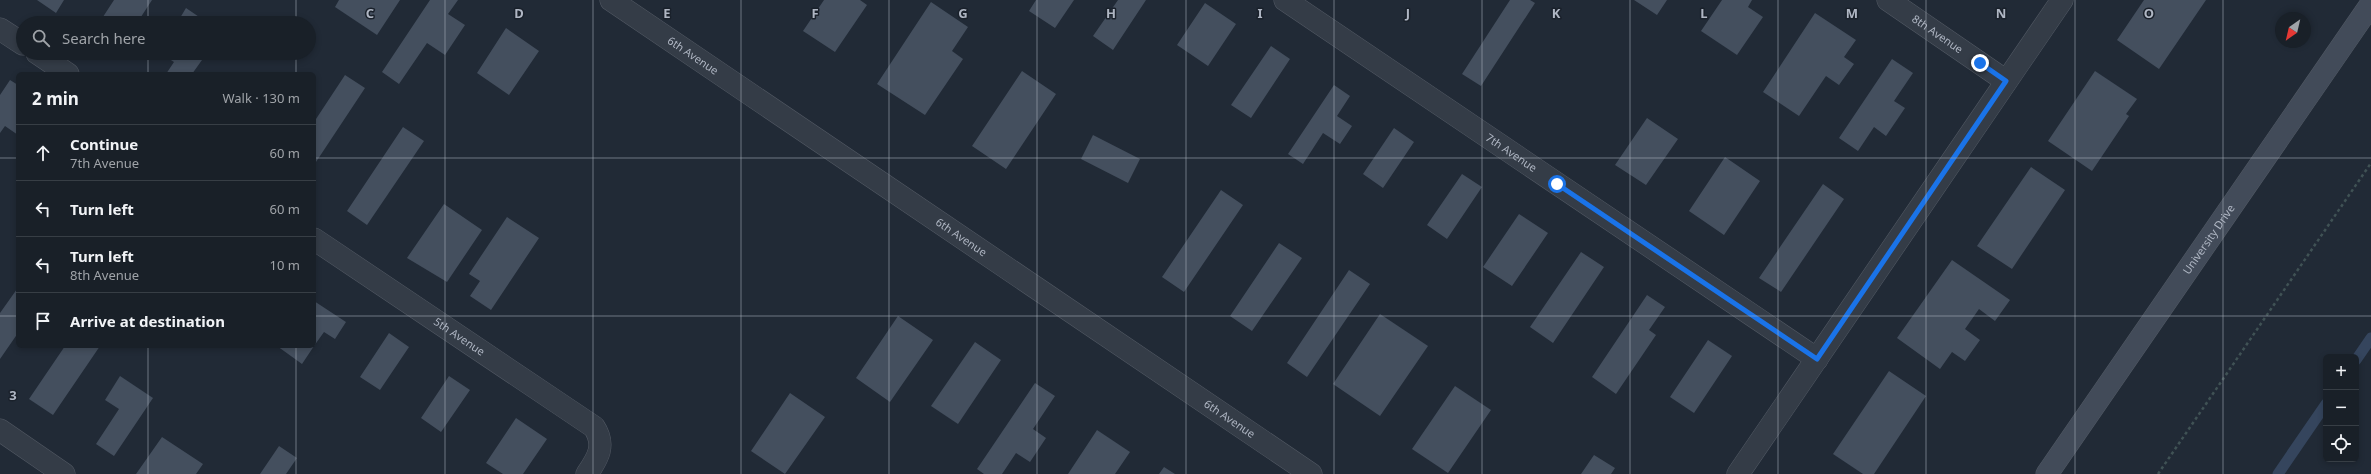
<!DOCTYPE html>
<meta charset="utf-8">
<style>
:root{--surface:#192028;--page:#262d34;--text:#f1f3f6;--muted:#9fa3a8;--line:#373e45}
body{margin:0;font-family:"Noto Sans",sans-serif;background:var(--page);color:var(--text)}
.controls{position:absolute;right:12px;bottom:12px;display:grid;overflow:hidden;border-radius:6px;box-shadow:0 2px 6px #0003}
.controls button{width:36px;height:36px;display:grid;place-items:center;padding:0;border:0;border-bottom:1px solid var(--line);background:var(--surface);color:var(--text);font:20px sans-serif}
.compass{position:absolute;left:2275px;top:12px;width:36px;height:36px;border-radius:50%;background:var(--surface);box-shadow:0 2px 6px #0003;rotate:214deg}
.stop{position:absolute;width:12px;height:12px;margin:-9px;border:3px solid #1a73e8;border-radius:50%;background:#fff}
.stop.end{background:#1a73e8;border-color:#fff;box-shadow:0 1px 4px #0008}
.list{margin:0;padding:0;list-style:none}
h2{display:flex;justify-content:space-between;align-items:center;height:52px;margin:0;padding:0 16px;font-size:17px}
h2 small{font-size:13px;font-weight:400;color:var(--muted)}
.list li{display:grid;grid-template-columns:26px 1fr auto;gap:12px;align-items:center;box-sizing:border-box;height:56px;padding:0 16px;border-top:1px solid var(--line)}
.list b{display:block;font-size:15px;white-space:nowrap}
.list p{margin:0;font-size:13px;white-space:nowrap;color:var(--muted)}
.list em{font-size:13px;font-style:normal;color:var(--muted)}
.icon{flex:none;width:22px;height:22px;fill:none;stroke:currentColor;stroke-width:2;stroke-linecap:round;stroke-linejoin:round}
.map{position:relative;flex:none;width:2371px;height:474px;overflow:hidden}
.search{position:absolute;background:var(--surface);box-shadow:0 2px 6px #0003;left:16px;top:16px;width:300px;height:44px;display:flex;align-items:center;gap:10px;box-sizing:border-box;padding:0 14px;border-radius:22px;color:var(--muted);font-size:15px}
.panel{position:absolute;background:var(--surface);box-shadow:0 2px 6px #0003;left:16px;top:72px;width:300px;height:276px;border-radius:6px}
.map>svg:first-child{display:block}
.lines{fill:none;stroke-linecap:round;stroke-linejoin:round}
.stream{stroke:#35455d;stroke-width:11}
.building{fill:#444f5e}
.minor-casing{stroke:#525964;stroke-width:23}
.secondary-casing{stroke:#525964;stroke-width:23}
.path{stroke:#405255;stroke-width:2.5;stroke-dasharray:3 3;stroke-linecap:butt}
.minor{stroke:#343c47;stroke-width:22}
.secondary{stroke:#424b59;stroke-width:22}
.route{stroke:#1a73e8;stroke-width:5}
.grid{fill:none;stroke:#afb6c3;stroke-width:1;stroke-opacity:0.55}
.labels{text-anchor:middle;stroke-width:3;stroke-linejoin:round;paint-order:stroke}
.street-label{font-size:11px;fill:#afb6c3;stroke:#1a212b}
.grid-label{font-size:13px;text-anchor:middle;font-weight:bold;fill:#afb6c3;stroke:#1a212b;stroke-width:3;stroke-linejoin:round;paint-order:stroke}
</style>
<div class="map">
<svg width="2371" height="474" viewBox="0 0 2371 474">
<rect width="100%" height="100%" fill="#212a36"/>
<g class="lines">
<path class="stream" d="M2356 360 2371 338
M2278 474 2326 404"/>
</g>
<path class="building" d="M37 0H64L56 13Z
M114 0H152L137 23H99Z
M339 0H400L377 35 335 7Z
M430 0H458L448 14 465 25 445 55 427 43 399 84 382 72Z
M824 0H860L867 5 835 52 803 31Z
M1036 0H1074L1055 28 1029 11Z
M1118 0H1146L1113 50 1093 36Z
M1510 0H1530L1535 3 1481 86 1462 74Z
M1634 0H1667L1657 15Z
M1722 0H1752L1748 7 1763 17 1737 55 1701 31Z
M2144 0H2206L2159 69 2117 40Z
M931 2 968 27 952 51 963 59 925 115 877 84Z
M1205 3 1236 24 1208 66 1177 45Z
M186 8 208 23H177Z
M1815 13 1856 40 1844 57 1854 64 1839 85 1826 76 1799 116 1763 92Z
M506 28 539 51 509 95 477 73Z
M1271 46 1290 59 1251 118 1231 105Z
M160 53H207L192 74H166L174 62Z
M1892 59 1913 73 1894 101 1905 108 1886 136 1874 127 1858 151 1839 138Z
M1022 71 1056 94 1006 169 972 146Z
M2095 71 2137 99 2126 114 2129 116 2092 171 2048 141Z
M345 75 365 88 314 165V117L316 119Z
M10 80 18 85 16 109 18 111V135L5 126 0 133V95Z
M1334 85 1350 96 1337 116 1352 126 1340 144 1323 133 1303 164 1288 154Z
M1647 118 1678 139 1646 185 1615 165Z
M403 127 424 141 367 225 347 211Z
M1394 128 1414 142 1383 188 1363 174Z
M1093 135 1140 159 1128 183 1081 159Z
M1725 157 1760 181 1724 235 1689 211Z
M2031 167 2065 190 2012 269 1977 246Z
M1462 174 1482 187 1447 239 1427 225Z
M1823 184 1844 199 1781 292 1759 278Z
M1221 190 1243 205 1184 292 1162 277Z
M444 204 482 230 447 282 407 258Z
M1519 214 1548 233 1512 286 1483 267Z
M507 217 539 238 491 310 470 296 480 281 469 274Z
M1279 243 1302 258 1252 331 1230 316Z
M1581 252 1604 267 1553 343 1530 327Z
M1952 260 2010 300 1995 321 1979 309 1965 329 1980 340 1965 361 1952 352 1940 369 1897 338Z
M1349 270 1370 284 1307 377 1287 363Z
M17 289 18 333 0 359V313Z
M1647 295 1665 307 1649 330 1656 335 1616 394 1592 377Z
M314 301 346 322 335 339 324 332 314 346Z
M1380 314 1428 346 1380 416 1333 384Z
M898 316 933 340 890 402 856 378Z
M389 333 409 347 380 390 360 377Z
M1708 340 1732 356 1694 413 1670 397Z
M975 342 1001 360 958 424 931 406Z
M65 346H100L53 415 29 399Z
M277 346H314L302 364Z
M1889 371 1926 396 1874 474H1863L1833 454Z
M120 376 153 398 114 456 96 444 119 409 105 400Z
M449 376 470 390 441 432 421 418Z
M1035 383 1055 396 1033 429 1046 438 1030 462 1016 453 1002 474H984L977 469Z
M1455 386 1491 410 1448 473 1412 449Z
M790 393 825 417 785 474 751 451Z
M516 418 547 439 523 474H503L486 463Z
M1097 430 1130 452 1115 474H1068Z
M162 437 203 464 196 474H136Z
M279 446 297 458 286 474H260Z
M1594 455 1615 468 1611 474H1581Z
M1164 467 1175 474H1159Z"/>
<g class="lines">
<g class="minor-casing">
<g id="minor">
<path id="s1" d="M611 0 1311 474"/>
<path id="s2" d="M1285 0 1817 359"/>
<path id="s3" d="M1888 0 2006 81"/>
<path d="M0 29 23 44"/>
<path d="M37 53 68 74"/>
<path id="s4" d="M314 239 594 427C606 445 598 458 587 474"/>
<path d="M0 430 64 474"/>
<path d="M1738 474 2062 0"/>
</g>
</g>
<g class="secondary-casing">
<g id="secondary">
<path id="s5" d="M2047 474 2371 4"/>
</g>
</g>
<path class="path" d="M2158 474 2371 163"/>
<use href="#minor" class="minor"/>
<use href="#secondary" class="secondary"/>
</g>
<g class="lines">
<path class="route" d="M1557 184 1817 359 2006 81 1980 63"/>
</g>
<path class="grid" d="M148 0V23M296 0V23M445 0V474M593 0V474M741 0V474M889 0V474M1037 0V474M1186 0V474M1334 0V474M1482 0V474M1630 0V474M1778 0V474M1926 0V474M2075 0V474M2223 0V474M148 53V74M296 53V74M0 158H18M314 158H2371M0 316H18M314 316H2371M148 346V474M296 346V474"/>
<g class="labels">
<g class="street-label">
<text dy="4" stroke="none"><textPath href="#s3" startOffset="60">8th Avenue</textPath></text>
<text dy="4" stroke="none"><textPath href="#s1" startOffset="99">6th Avenue</textPath></text>
<text dy="4" stroke="none"><textPath href="#s2" startOffset="273">7th Avenue</textPath></text>
<text dy="4" stroke="none"><textPath href="#s1" startOffset="423">6th Avenue</textPath></text>
<text dy="4" stroke="none"><textPath href="#s5" startOffset="285">University Drive</textPath></text>
<text dy="4" stroke="none"><textPath href="#s4" startOffset="175">5th Avenue</textPath></text>
<text dy="4" stroke="none"><textPath href="#s1" startOffset="747">6th Avenue</textPath></text>
</g>
</g>
<g class="grid-label">
<text x="370" y="18">C</text>
<text x="519" y="18">D</text>
<text x="667" y="18">E</text>
<text x="815" y="18">F</text>
<text x="963" y="18">G</text>
<text x="1111" y="18">H</text>
<text x="1260" y="18">I</text>
<text x="1408" y="18">J</text>
<text x="1556" y="18">K</text>
<text x="1704" y="18">L</text>
<text x="1852" y="18">M</text>
<text x="2001" y="18">N</text>
<text x="2149" y="18">O</text>
<text x="13" y="400">3</text>
</g>
</svg>
<div class="controls">
<button>+</button>
<button>−</button>
<button><svg class="icon" aria-label="locate" viewBox="0 0 24 24"><circle cx="12" cy="12" r="6"/><path d="M12 2v4M12 18v4M2 12h4M18 12h4"/></svg></button>
</div>
<svg class="compass" viewBox="-18 -18 36 36"><path d="M0-13l5 13h-10z" fill="#e53935"/><path d="M0 13l5-13h-10z" fill="#9fa3a8"/></svg>
<div class="stop" style="left:1557px;top:184px"></div>
<div class="stop end" style="left:1980px;top:63px"></div>
<div class="search"><svg class="icon" aria-label="search" viewBox="0 0 24 24"><circle cx="10" cy="10" r="6"/><path d="M15 15l6 6"/></svg>Search here</div>
<section class="panel">
<h2>2 min<small>Walk · 130 m</small></h2>
<ul class="list">
<li><svg class="icon" aria-label="ahead" viewBox="0 0 24 24"><path d="M12 20V5M6 11l6-6 6 6"/></svg><div><b>Continue</b><p>7th Avenue</p></div><em>60 m</em></li>
<li><svg class="icon" aria-label="left" viewBox="0 0 24 24"><path d="M17 20v-9H6M10 6l-5 5 5 5"/></svg><div><b>Turn left</b></div><em>60 m</em></li>
<li><svg class="icon" aria-label="left" viewBox="0 0 24 24"><path d="M17 20v-9H6M10 6l-5 5 5 5"/></svg><div><b>Turn left</b><p>8th Avenue</p></div><em>10 m</em></li>
<li><svg class="icon" aria-label="arrive" viewBox="0 0 24 24"><path d="M6 21V4h12l-3 4 3 4H6"/></svg><div><b>Arrive at destination</b></div></li>
</ul>
</section>
</div>
